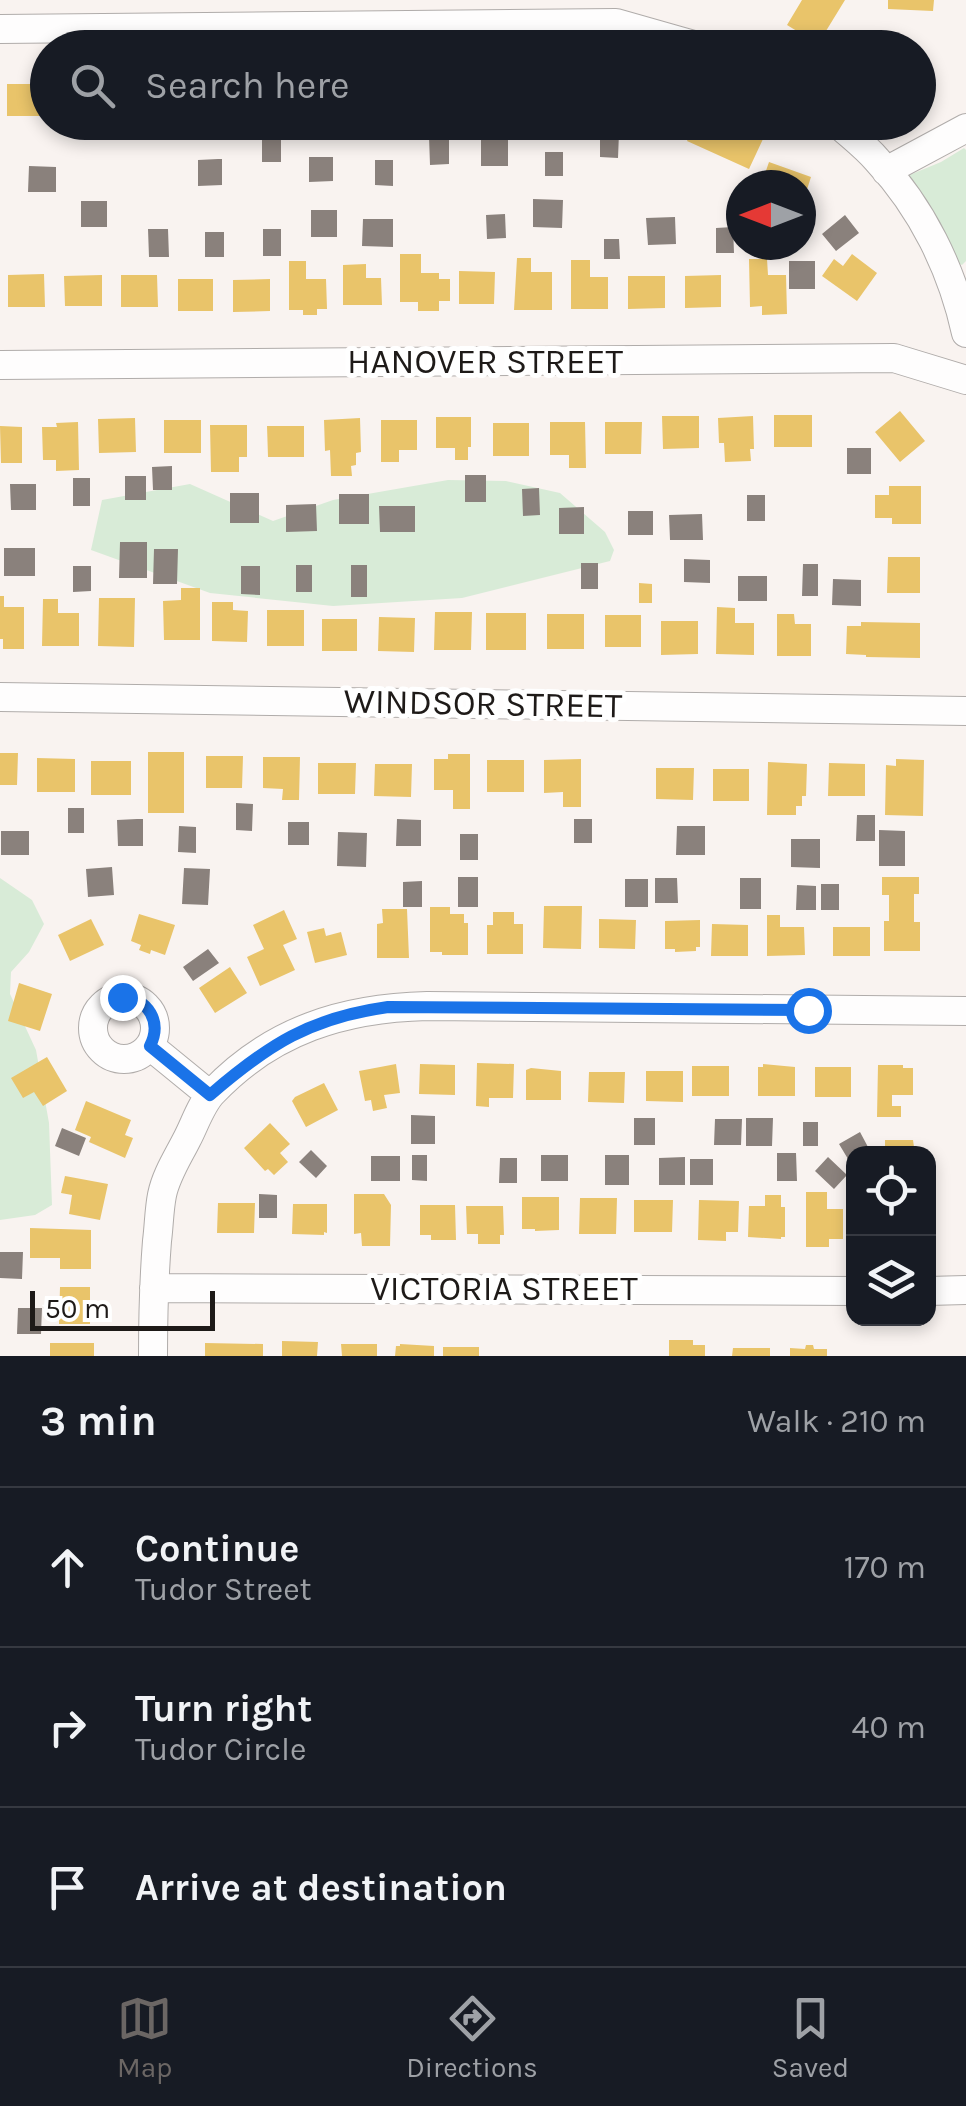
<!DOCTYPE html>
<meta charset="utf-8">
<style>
:root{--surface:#171b24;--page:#242831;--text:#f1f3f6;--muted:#9ea1a6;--line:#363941;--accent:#6b6664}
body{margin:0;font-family:Karla,sans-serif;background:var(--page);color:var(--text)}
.controls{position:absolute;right:30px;bottom:30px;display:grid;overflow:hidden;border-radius:20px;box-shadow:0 5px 15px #0003}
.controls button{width:90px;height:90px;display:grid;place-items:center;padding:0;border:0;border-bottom:2px solid var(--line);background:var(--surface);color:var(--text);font:50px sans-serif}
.compass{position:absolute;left:726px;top:170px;width:90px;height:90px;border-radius:50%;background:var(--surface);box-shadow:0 5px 15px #0003;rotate:270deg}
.scale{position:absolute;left:30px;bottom:25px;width:185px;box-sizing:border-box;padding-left:10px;border:5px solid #1e1a18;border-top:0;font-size:28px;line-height:35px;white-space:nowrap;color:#1e1a18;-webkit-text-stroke:8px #fff;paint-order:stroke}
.stop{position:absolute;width:30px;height:30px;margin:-22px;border:8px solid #1a73e8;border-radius:50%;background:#fff}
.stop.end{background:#1a73e8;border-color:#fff;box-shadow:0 2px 10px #0008}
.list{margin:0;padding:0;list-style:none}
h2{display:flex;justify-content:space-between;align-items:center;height:130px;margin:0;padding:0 40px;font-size:42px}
h2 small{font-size:32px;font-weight:400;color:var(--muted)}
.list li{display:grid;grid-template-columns:65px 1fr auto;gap:30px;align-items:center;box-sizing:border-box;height:160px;padding:0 40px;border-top:2px solid var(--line)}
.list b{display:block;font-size:38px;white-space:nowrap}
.list p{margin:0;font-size:32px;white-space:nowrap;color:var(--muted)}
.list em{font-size:32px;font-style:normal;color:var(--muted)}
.icon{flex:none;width:55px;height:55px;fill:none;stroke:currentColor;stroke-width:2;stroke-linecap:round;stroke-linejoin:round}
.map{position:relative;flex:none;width:966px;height:1356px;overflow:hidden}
.search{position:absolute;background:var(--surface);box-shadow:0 5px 15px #0003;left:30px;right:30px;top:30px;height:110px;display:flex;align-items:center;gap:25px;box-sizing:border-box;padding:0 35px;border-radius:55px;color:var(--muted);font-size:38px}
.sheet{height:610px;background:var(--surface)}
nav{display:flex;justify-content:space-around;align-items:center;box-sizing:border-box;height:140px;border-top:2px solid var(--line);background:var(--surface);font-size:28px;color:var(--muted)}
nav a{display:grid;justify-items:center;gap:5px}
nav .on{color:var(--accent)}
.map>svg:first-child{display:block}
.green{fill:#d8ebd7}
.homes{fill:#e9c46a}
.industry{fill:#8a817c}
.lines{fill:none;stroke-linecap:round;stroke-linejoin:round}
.minor-casing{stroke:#b0acaa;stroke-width:30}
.minor{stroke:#fefdfd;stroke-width:28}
.route{stroke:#1a73e8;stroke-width:12}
.labels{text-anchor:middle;stroke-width:10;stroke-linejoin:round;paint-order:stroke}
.street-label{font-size:35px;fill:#1e1a18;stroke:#fff}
</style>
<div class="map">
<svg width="966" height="1356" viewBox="0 0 966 1356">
<rect width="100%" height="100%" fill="#f9f3f0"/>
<path class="green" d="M964 148 966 150V261L962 265 958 263 907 176 941 162Z
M448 480 506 481 560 493 605 532 614 550 610 561 462 598 333 606 210 593 91 550 102 500 190 484 273 521 333 500Z
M0 878 32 900 44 924 29 952 11 972 10 994 36 1050 49 1123 52 1205 35 1215 0 1220Z"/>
<path class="homes" d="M802 0H845L818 44 787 25Z
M888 0H934L933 11 888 9Z
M918 52 935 87 918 95Z
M7 84H43V116H7Z
M695 122H736L735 126 763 139 749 169 687 141Z
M769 162 811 177 802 205 801 185H761Z
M400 254H421V273H439V279H450V301H439V311H418V302H400Z
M852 254 877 273 857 301 822 276 834 259 843 266Z
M517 258H531V272H552V310H514Z
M749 259H767L768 275H786L787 314 762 315V306L750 307Z
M571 260H590V277H608V309H571Z
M289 261H306V279H326L327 309H317V315H303V310H289Z
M366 264V278H381L382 305H343V265Z
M459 271 495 272 494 304H459Z
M44 274 45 307H8V275Z
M102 275V306H65L64 276Z
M121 275H157L158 307H121Z
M721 275V307L685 308V276Z
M628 276H665V308L628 309Z
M178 279H213V311H178Z
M270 279V311L233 312V280Z
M900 411 925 441 900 462 875 432Z
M774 415H812V447H774Z
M662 416H699V448L663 449Z
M753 416 754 449H750L751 461 725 462 724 443H719L718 418Z
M436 417H471V447H468V460H455V448H436Z
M135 418 136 452 99 453 98 419Z
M360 418 361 452 356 453V465L351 466 352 476H331L330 450 325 451 324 420Z
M164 420H201V453H164Z
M381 420H417V450H399V462H381Z
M78 422 79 470 56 471V460H43L42 427H57L56 423Z
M550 422H585L586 468H569V455H550Z
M605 422H642L641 454H605Z
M493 423H529V456H493Z
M210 425H247V457H239V472H211Z
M0 426 22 427V463H1Z
M267 426H304V457H268Z
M889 486H921V524H892V518H875V495H889Z
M888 557H920V593H887Z
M639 583 652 584V603H639Z
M181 588H200V640H164L163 601 181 600Z
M0 596H4V607H24V649H3V639H0Z
M99 598H135L134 647 98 646Z
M43 599H58V613H79V646H42Z
M212 602H233V610L248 611 247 642 212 641Z
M717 607 735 608V623H754V655L716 654Z
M267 610H304V646H267Z
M435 612H472L471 650H434Z
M486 613H526V650H486Z
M547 614H584V649H547Z
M777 614H794L795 624H811V656H777Z
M605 615H641V647H605Z
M379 617 415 618 414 652 378 651Z
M322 619H357V651H322Z
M661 621H698V654L661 655Z
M861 622 920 623V658L866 657V655L846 654 847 626H861Z
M148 752H184V813H148Z
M0 753H18L17 785H0Z
M448 754H470V809H453V790H434V759H448Z
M206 756H243L242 788H206Z
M263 757H300L299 800H282L283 789 263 788Z
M37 758 75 759V792H37Z
M581 759V807H563V792L544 793V760Z
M896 759 924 760 923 816 885 815 886 765 896 766Z
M487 760H524V792H487Z
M91 761H131V795H91Z
M768 762 807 764 806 796H802V806H796V815H767Z
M318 763H356L355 794H318Z
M829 763 865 764V796H828Z
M375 764H412L411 797 374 796Z
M656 768H694L693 800 656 799Z
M713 769H749V801H713Z
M882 877H919V894H914V922H920V951H884V921H889V895H882Z
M544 906H582L581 949 543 948Z
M430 907H450V914H464V923H468V955H442V952H430Z
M382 909H407L409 958H377V924L383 923Z
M284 910 297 939 283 945 295 970 260 986 247 957 264 949 253 925Z
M493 912H514V924H523V954H487V925H493Z
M139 914 175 925 165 955 151 950 150 954 139 950 141 945 131 941Z
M767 915H780V927H804L805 955 767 956Z
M91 919 104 945 70 961 58 935Z
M599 919 636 920 635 949 599 948Z
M700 920V947H696V951L675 952V949H665V921Z
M712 924 748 925V956H711Z
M833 927H870V956H833Z
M324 928 326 936 341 932 347 955 315 963 307 932Z
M230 967 247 993 215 1013 199 988Z
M19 983 52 994 40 1031 8 1021Z
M47 1057 67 1091 43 1106 34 1092 23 1098 11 1078Z
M477 1063 514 1064 513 1098H489V1107L476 1106Z
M396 1064 400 1093 384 1095 387 1108 373 1111 371 1100 365 1101 359 1071Z
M420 1064 455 1065V1095L419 1094Z
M763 1064 795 1067V1096H758V1067H763Z
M878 1065H903V1068H913V1095H892V1106H901V1117H877Z
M692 1066H729V1096H692Z
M815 1067H851V1097H815Z
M531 1068 561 1071V1100H526V1070Z
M646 1071H683V1102L646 1101Z
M589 1072H625L624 1103 588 1102Z
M324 1083 338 1110 306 1127 292 1101 295 1097Z
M86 1101 131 1120 125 1135 133 1138 125 1158 89 1142 91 1137 75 1130Z
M270 1123 290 1144 280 1153 288 1162 274 1175 268 1169 265 1171 244 1148Z
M885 1140H913L915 1154H874V1148H885Z
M65 1176 108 1184 100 1220 69 1214 72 1195 61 1193Z
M806 1192H827V1209H843V1239H829V1247H806Z
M354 1194H384L391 1205 390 1246H362L361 1233 354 1234Z
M765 1195H781V1207H785V1237H781V1239L748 1237 749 1206H765Z
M522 1197H559V1230L535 1231V1229H522Z
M580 1198H617L616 1234H579Z
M634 1200H673L672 1232H634Z
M699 1200 739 1201 738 1232H726V1241L698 1240Z
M218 1203H255L254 1233H217Z
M293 1204H327V1233L324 1232V1235L292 1234Z
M420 1205H455L456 1240H431V1235H420Z
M466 1206H503L504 1235H500V1244H478V1234H467Z
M30 1228 91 1230V1269H60V1258H30Z
M60 1287H90V1324H59Z
M669 1340H693V1345H705V1356H669Z
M282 1341 318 1342 317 1356H282Z
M50 1343H94V1356H50Z
M205 1343 263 1344V1356H205Z
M341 1344H377V1356H342Z
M400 1344 434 1346V1356H395L396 1346H400Z
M806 1345H813L814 1349H827V1356H790V1348L805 1349Z
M443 1347H479V1356H443Z
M733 1348H770V1356H732Z"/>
<path class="industry" d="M600 132 619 133 618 158 600 157Z
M262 135H281V162H262Z
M429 136H449V164L430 165Z
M481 138H508V166H481Z
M545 152H563V176H545Z
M309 157H333V181L309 182Z
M218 159H222V185L198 186V160Z
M375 160H393V186L375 185Z
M29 166 56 167V192H28Z
M533 199 563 200 562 228 533 227Z
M81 201H107V227H81Z
M311 210H337V237H311Z
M505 214 506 238 487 239 486 215Z
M845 215 859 233 836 251 822 234Z
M675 217 676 244 648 245 646 218Z
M363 219H393V247L362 246Z
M733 227 734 253H716V228Z
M148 229H168L169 257H149Z
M263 229H281V256H263Z
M205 232H224V257H205Z
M604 239H619L620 259H604Z
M789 261H815V289H789Z
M847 448H871V474H847Z
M172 466V490H153L152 467Z
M465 475H486V502H465Z
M125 476H146V500H125Z
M73 478H90V506H73Z
M10 484H36V510H11Z
M539 488 540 515 523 516 522 489Z
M230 493H259V523H230Z
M339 494H369V524H339Z
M747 495H765V521H747Z
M316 504 317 531 286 532V505Z
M379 506H415V532H380Z
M584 507V534H559V508Z
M628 511H653V535H628Z
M702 514 703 540H670L669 515Z
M120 542H147V578H119Z
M4 548H35V576H4Z
M154 549H178L177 584H153Z
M684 559 710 560V583L684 582Z
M581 563H598V589H581Z
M803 564H818V596H802Z
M296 565H312V592H296Z
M351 565H367V597H351Z
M73 566H91V591L73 592Z
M241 566H260V595L241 594Z
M738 576H767V601H738Z
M833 579 861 580V606L832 605Z
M236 803 253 804 252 831 236 830Z
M68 808H84V833H68Z
M857 815H875V841H856Z
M137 819H143V846H118L117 820Z
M397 819 421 820V846H396Z
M574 819H592V843H574Z
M288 822H309V845H288Z
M179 826 196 827V853L178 852Z
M677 826H705V855H676Z
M879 830 905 831V866H879Z
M1 831H29V855H1Z
M338 832 367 833 366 867 337 866Z
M460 834H478V860H460Z
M791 839H820V868L791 867Z
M112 867 114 895 88 897 86 869Z
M184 868 210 869 208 905 182 904Z
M458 877H478V907H458Z
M655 878H677L678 903H655Z
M740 878H761V909H740Z
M625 879H648V907H625Z
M422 881V907H403V882Z
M821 884H839V910H821Z
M797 885 816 886V910H796Z
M208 949 219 963 193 981 183 967Z
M411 1115 435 1116V1144H411Z
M634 1118H655V1145H634Z
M746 1118H773L772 1146H746Z
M715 1119H742L741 1145H714Z
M803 1122H818V1146H803Z
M62 1128 86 1138 79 1156 55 1146Z
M860 1132 868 1147 854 1154 848 1159 839 1144Z
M311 1150 327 1166 316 1178 299 1162Z
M777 1153H796L797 1181H777Z
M412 1155H427V1181L412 1180Z
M541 1155H568V1181H541Z
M605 1155H629V1185H605Z
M371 1156H400V1181H371Z
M685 1157V1185H659V1158Z
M828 1157 847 1175 834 1189 815 1171Z
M500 1158H517V1183H499Z
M690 1159H713V1185H690Z
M259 1194 277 1195V1218H259Z
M0 1252H23L22 1279 0 1278Z
M18 1308H42L41 1334H17Z"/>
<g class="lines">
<g class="minor-casing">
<path id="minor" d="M0 29 616 23 704 48
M836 122C850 135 865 146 877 160 922 208 952 269 966 333
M886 171 966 128
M0 365 894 358 966 380
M0 697 966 711
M93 1028a31 31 0 1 1 62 0a31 31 0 1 1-62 0Z
M150 1046 210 1095
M154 1288 854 1291
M928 1291 966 1290
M153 1356C153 1317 154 1279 157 1241 159 1226 159 1210 162 1195 166 1175 178 1157 187 1139 195 1124 201 1104 213 1092 272 1030 344 1008 427 1006L966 1011"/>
</g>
<use href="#minor" class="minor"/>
</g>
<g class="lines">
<path class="route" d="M122 997C149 999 162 1022 150 1046L210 1095C269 1044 310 1018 388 1007L808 1010"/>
</g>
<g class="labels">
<g class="street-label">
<text x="485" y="373">HANOVER STREET</text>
<text transform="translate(483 703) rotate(1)" y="12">WINDSOR STREET</text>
<text x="504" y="1300">VICTORIA STREET</text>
</g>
</g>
</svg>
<div class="controls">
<button><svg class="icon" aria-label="locate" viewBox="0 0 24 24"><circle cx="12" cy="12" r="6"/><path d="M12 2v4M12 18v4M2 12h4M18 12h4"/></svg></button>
<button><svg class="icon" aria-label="layers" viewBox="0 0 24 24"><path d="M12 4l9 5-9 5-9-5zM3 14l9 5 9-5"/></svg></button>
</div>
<svg class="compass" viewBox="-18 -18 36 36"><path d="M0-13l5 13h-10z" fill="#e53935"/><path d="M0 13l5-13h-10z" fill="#9ea1a6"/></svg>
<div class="scale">50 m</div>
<div class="stop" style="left:808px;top:1010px"></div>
<div class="stop end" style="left:122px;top:997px"></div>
<div class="search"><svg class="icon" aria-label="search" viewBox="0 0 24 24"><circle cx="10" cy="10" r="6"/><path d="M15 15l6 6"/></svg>Search here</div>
</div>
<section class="sheet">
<h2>3 min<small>Walk · 210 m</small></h2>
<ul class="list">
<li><svg class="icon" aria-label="ahead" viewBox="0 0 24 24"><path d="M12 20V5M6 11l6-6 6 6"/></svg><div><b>Continue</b><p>Tudor Street</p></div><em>170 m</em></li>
<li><svg class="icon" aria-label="right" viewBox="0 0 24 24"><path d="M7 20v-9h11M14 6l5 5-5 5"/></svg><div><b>Turn right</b><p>Tudor Circle</p></div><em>40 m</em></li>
<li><svg class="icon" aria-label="arrive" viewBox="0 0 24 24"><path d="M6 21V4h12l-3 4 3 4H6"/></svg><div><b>Arrive at destination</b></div></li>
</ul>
</section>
<nav>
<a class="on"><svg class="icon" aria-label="map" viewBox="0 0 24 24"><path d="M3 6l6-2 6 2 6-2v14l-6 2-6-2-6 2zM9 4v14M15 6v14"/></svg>Map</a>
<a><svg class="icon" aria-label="directions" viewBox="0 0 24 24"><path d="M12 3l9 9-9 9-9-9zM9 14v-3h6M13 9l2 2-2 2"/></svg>Directions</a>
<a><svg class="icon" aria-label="saved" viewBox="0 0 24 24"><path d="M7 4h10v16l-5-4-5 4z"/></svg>Saved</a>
</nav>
